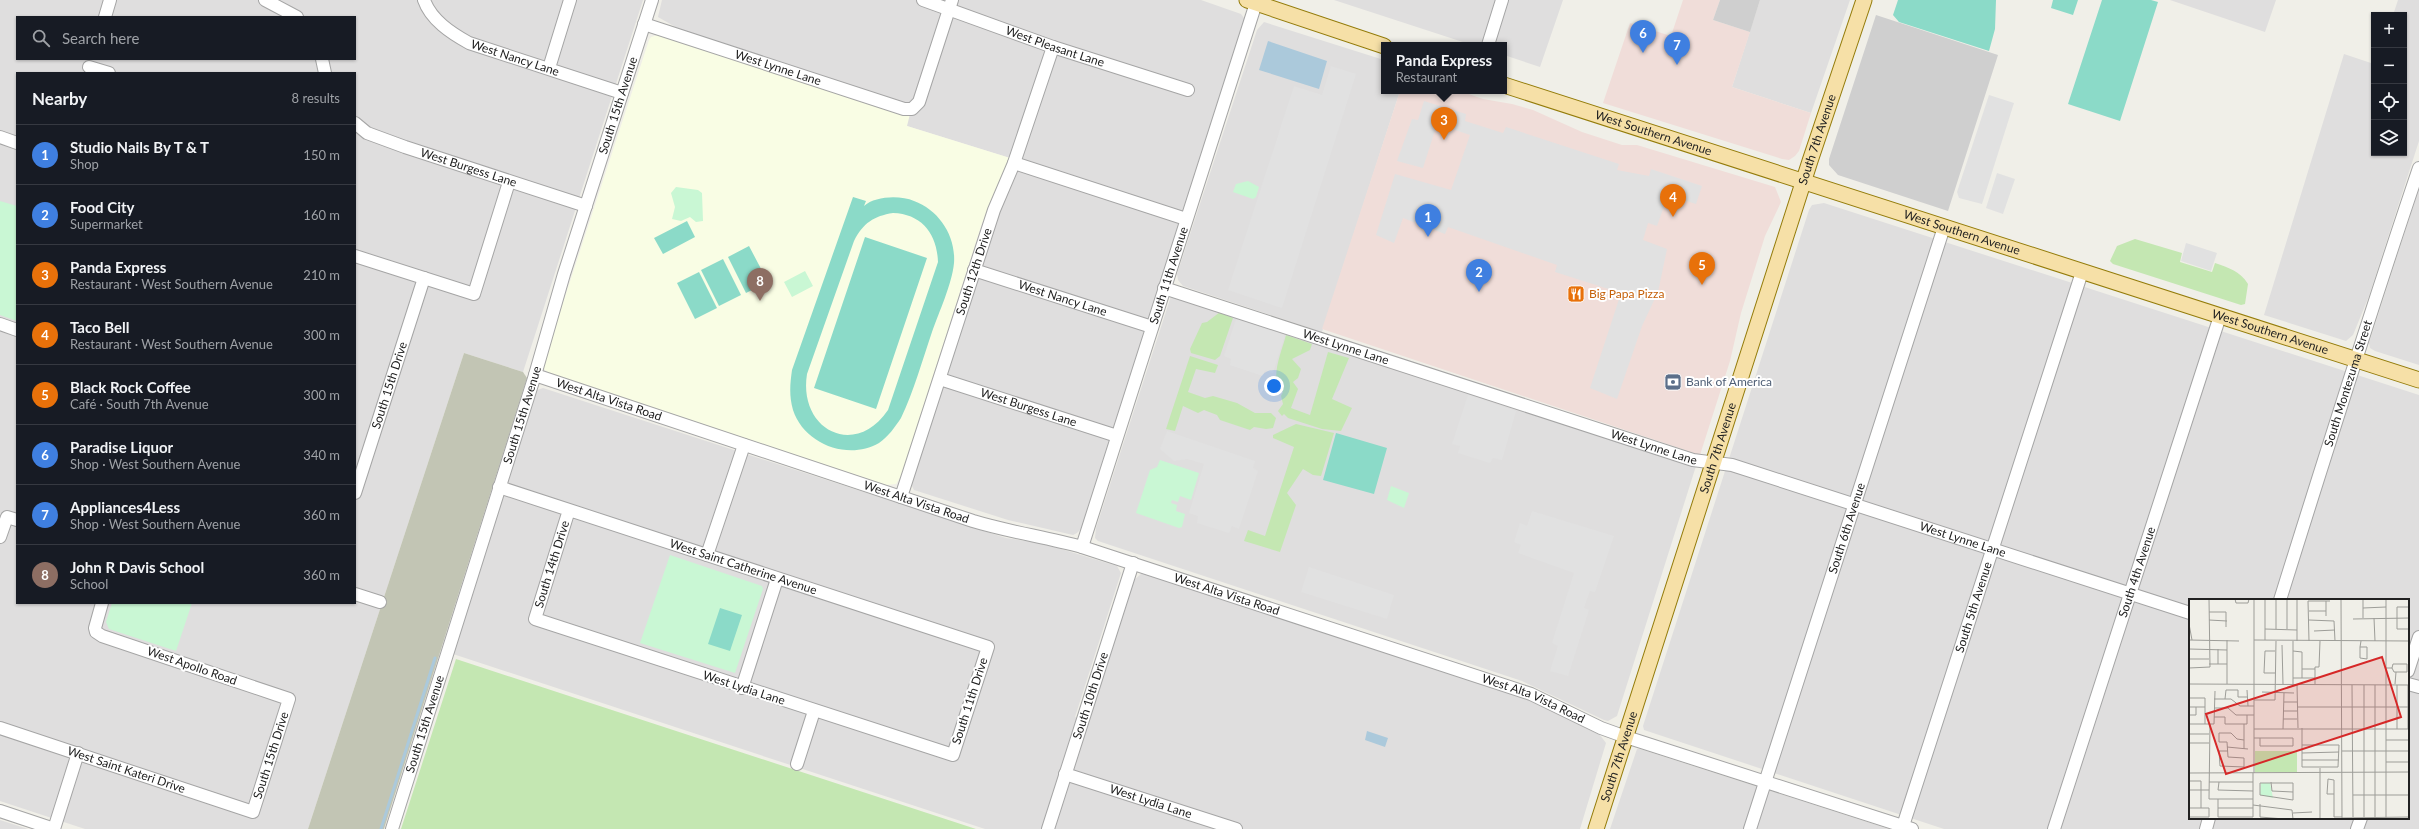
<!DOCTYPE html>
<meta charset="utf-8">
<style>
:root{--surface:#171b24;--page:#242831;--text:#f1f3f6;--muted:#9ea1a6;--line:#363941;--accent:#ea580c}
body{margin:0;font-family:Lato,sans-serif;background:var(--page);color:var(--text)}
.controls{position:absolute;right:12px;top:12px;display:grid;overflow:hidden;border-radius:0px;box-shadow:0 1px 3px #0004}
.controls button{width:36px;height:36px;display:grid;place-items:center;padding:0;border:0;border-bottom:1px solid var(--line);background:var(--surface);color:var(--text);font:20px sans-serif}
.you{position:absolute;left:1274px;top:386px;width:14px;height:14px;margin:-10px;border:3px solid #fff;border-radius:50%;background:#1a73e8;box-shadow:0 0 0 6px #1a73e833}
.badge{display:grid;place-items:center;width:26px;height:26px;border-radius:50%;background:var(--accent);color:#fff;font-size:13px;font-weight:700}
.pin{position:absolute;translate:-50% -33px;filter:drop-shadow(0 1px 2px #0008)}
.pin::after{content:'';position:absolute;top:21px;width:14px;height:12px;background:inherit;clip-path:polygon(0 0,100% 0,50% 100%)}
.popup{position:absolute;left:1381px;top:42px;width:126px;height:52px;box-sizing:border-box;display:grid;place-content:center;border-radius:0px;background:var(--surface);filter:drop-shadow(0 1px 3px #0005);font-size:13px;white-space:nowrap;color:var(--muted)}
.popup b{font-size:15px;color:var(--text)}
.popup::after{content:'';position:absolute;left:50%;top:100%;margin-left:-8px;border:8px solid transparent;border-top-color:var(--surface)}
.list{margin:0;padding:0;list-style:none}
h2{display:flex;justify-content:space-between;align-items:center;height:52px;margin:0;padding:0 16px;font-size:17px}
h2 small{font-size:13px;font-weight:400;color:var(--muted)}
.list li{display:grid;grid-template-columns:26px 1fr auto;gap:12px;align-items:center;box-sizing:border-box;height:60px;padding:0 16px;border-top:1px solid var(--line)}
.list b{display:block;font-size:15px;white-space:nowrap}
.list p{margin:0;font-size:13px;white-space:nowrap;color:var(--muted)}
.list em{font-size:13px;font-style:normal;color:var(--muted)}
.icon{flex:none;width:22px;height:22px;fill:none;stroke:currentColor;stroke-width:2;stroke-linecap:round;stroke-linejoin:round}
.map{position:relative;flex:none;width:2419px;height:829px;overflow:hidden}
.search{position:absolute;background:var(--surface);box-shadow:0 1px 3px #0004;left:16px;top:16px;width:340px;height:44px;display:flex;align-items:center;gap:10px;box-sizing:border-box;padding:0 14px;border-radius:0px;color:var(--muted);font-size:15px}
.panel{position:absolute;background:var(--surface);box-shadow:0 1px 3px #0004;left:16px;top:72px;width:340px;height:532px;border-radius:0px}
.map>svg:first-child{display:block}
.residential{fill:#dfdede;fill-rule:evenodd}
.commercial{fill:#f0ddd9}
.education{fill:#f9fde4}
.religious{fill:#cfcfcf}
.construction{fill:#c2c5b4}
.grass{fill:#c4e7b2}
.park{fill:#c9f7d4}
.pitch{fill:#8bdac8;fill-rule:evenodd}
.parking{fill:#e1e1e1}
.water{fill:#abc9db}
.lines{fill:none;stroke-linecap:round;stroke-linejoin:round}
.stream{stroke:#abc9db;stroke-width:3}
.minor-casing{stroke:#a5a5a5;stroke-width:14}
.major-casing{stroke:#947c0a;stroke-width:17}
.minor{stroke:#fff;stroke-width:12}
.major{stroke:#f6e0a7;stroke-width:15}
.labels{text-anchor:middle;stroke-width:4;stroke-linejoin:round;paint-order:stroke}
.street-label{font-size:12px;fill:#212121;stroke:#fff}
.food-label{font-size:12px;fill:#c56008;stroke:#fff;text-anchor:start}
.service-label{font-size:12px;fill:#4e5e75;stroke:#fff;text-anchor:start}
.inset-road{fill:none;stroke:#9d9d98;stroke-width:1}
.view{fill:#d62828;fill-opacity:0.15;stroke:#d62828;stroke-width:2}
.inset-edge{fill:none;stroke:#212121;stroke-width:2}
</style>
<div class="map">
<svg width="2419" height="829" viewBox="0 0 2419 829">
<rect width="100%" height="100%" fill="#f0efe8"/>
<path class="residential" d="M0 0H643L523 372 464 353 308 829H85L0 801ZM17 17H355V59H17ZM17 73H355V603H17Z
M662 0H1201L1241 14 1244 18V27L1081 529 1077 533 1073 535 1008 520 914 490 911 484 1002 201 1016 175 1020 161 907 126 679 29 658 17Z
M1334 0H1563L1540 67 1504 55V45H1472Z
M1760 0H1850L1811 113 1732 87Z
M2170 0H2276L2265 32Z
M2398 0H2419V141L2369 296 2353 335 2346 341 2264 315 2344 54 2374 64V153H2404V15H2393Z
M1264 22 1384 60V91H1400L1322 332 1183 286 1178 280 1177 274 1257 30Z
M2419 188V365L2375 351 2370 348 2369 343Z
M1824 203 2419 395V829H1944L1644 730 1643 726 1809 210 1812 205ZM2190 600H2408V818H2190Z
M1171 296 1696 466 1617 716 1608 721 1604 720 1522 681 1098 541 1095 538 1096 528Z
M543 388 981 530 1006 538 1045 544 1117 566 1121 573 1075 717 1087 722 1133 581 1142 573 1528 700 1600 735 1606 743 1580 829H985L450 653 534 391Z
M1637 749H1640L1889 829H1610Z
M0 820 28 829H0Z"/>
<path class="commercial" d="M1683 0H1720L1713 20 1750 32 1732 87 1811 113 1799 151 1795 156 1789 160 1782 159 1603 103 1630 23 1671 36Z
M1400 91H1460L1483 99 1512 104 1533 110 1582 132 1622 145H1637L1775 187 1781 202 1765 236 1741 313 1730 361 1700 455 1322 329Z"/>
<path class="education" d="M658 35 910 114 907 126 1010 158 982 223 901 476 896 484 886 485 549 373 544 369 543 364 649 40 651 37Z"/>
<path class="religious" d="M1720 0H1760L1750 32 1713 20Z
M1876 15 1998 55 1948 211 1838 175 1829 165V159Z"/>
<path class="construction" d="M464 353 523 372 527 378 384 829H308Z"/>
<path class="grass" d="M2135 239 2182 253 2180 262 2212 272 2215 263C2229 268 2240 271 2248 284L2245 304 2241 305 2113 264 2110 261 2117 246Z
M1220 312 1233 318 1220 356 1215 360 1191 353 1190 349 1202 323 1207 322Z
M1286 335 1312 344 1310 350 1292 359 1301 369 1298 378 1293 382 1298 389 1291 408 1310 415 1328 352 1349 358 1332 399 1352 408 1341 431 1322 429 1288 418 1284 414 1282 416 1278 411 1283 404 1281 396 1283 392C1268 381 1282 351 1286 335Z
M1190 356 1218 365 1215 373 1196 369 1188 392 1205 398 1213 396 1237 403 1255 413H1271L1276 418 1273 428 1266 429 1254 427 1250 430 1220 420 1217 415 1204 410 1198 413 1183 406 1175 431 1166 429Z
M1296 424 1334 433 1321 476 1313 475 1303 469 1287 493 1296 505 1280 552 1244 541 1248 530 1265 536 1294 447 1273 438V435Z
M456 659 976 829H401Z"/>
<path class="park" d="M1248 181 1259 187 1256 197 1253 199 1233 192 1236 184Z
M676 187 698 190 702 193 703 221 696 222 690 217 681 221 672 219 675 207 671 193Z
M0 201 17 206V321L0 315Z
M805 271 813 286 792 297 784 282Z
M1160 460 1199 473 1191 500 1180 496 1178 502 1172 500 1171 503 1177 505 1176 511 1185 514 1182 527 1179 528 1136 513 1150 470 1157 467Z
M1391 486 1409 493 1404 508 1387 500Z
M670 555 762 586 763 589 735 673 640 643Z
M112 603H192L176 651 109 629 106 622Z"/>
<path class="pitch" d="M1898 0H1996L1995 29 1989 51 1899 22 1893 15Z
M2053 0H2078L2073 15 2051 8Z
M2102 0H2151L2158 2 2120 121 2068 104Z
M853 197 866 201 864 206C875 196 900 195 914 201 939 210 956 236 954 263 952 284 939 312 932 332 922 361 914 391 901 418 895 427 888 437 879 443 848 461 804 444 793 410 789 396 790 384 792 370ZM893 213C922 214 937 234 938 262L888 410C855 459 798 430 807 374L854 241C863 223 874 216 893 213Z
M687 221 695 237 663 254 654 238Z
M865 237 927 258 876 409 814 388Z
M749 246 768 282 746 293 728 257Z
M723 259 741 295 719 306 701 270Z
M699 272 717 308 695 319 677 283Z
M1336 433 1387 448 1374 494 1323 480Z
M720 608 742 615 730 651 708 644Z"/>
<path class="parking" d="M1331 66 1356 74 1282 308 1228 290 1294 86 1322 95Z
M1989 95 2014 103 1982 204 1959 198 1957 192Z
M1424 101 1466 114 1465 121 1503 133 1506 127 1619 164 1617 170 1649 176 1651 169 1702 186 1696 204 1668 195 1657 226 1648 223 1643 240 1667 249 1658 292 1642 326 1617 399 1590 388 1621 293 1555 272 1557 265 1448 227 1445 234 1403 218 1394 243 1376 235 1395 174 1451 190 1470 135 1437 124 1423 168 1397 161 1412 119 1418 120Z
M1997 173 2015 179 2003 214 1986 208Z
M2186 243 2217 253 2211 271 2181 261Z
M1236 319 1285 335 1273 373 1265 370 1263 376 1230 365 1231 359 1224 356Z
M1468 395 1516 411 1502 460 1493 458 1490 463 1458 453 1460 446 1452 444Z
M1167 431 1255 461 1253 468 1258 471 1239 529 1232 526 1229 533 1197 523 1198 516 1189 513 1204 464 1187 459 1174 461 1160 449Z
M1532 511 1614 536 1595 592 1590 591 1584 608 1589 610 1568 676 1550 671 1558 646 1552 643 1574 573 1518 553 1521 545 1514 542 1520 523 1527 526Z
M1309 567 1394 595 1387 619 1301 592Z"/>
<path class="water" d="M1268 41 1327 61 1319 89 1259 70Z
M1367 731 1388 738 1385 747 1365 740Z"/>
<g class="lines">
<path class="stream" d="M381 829 435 658"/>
<g class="minor-casing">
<g id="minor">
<path d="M265 0 297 17"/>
<path id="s1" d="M424 0C431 20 451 33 469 43L622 93"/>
<path id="s2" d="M923 0 1053 47 1188 90"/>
<path d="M105 17 110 0"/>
<path id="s3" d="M644 24 904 109H912L919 102 952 0"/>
<path d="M1488 45 1502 0"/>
<path d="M322 59 325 73"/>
<path d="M89 67 109 73"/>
<path d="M549 68 570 0"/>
<path id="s4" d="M355 123 367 133 405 147 586 206"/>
<path d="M0 137 17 143"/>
<path d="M1014 163 1186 219"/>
<path d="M355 256 474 294 509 182"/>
<path id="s5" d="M974 270 1152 327"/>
<path id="s6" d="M1164 288 1693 460 1732 465 2190 613"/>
<path d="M0 324 17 330"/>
<path id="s7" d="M535 375 973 521C1009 532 1046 537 1082 547L1531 694 1601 728 1626 737 1912 829"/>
<path id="s8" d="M940 379 1117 436"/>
<path id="s9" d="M499 487 988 647 953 755 535 619 569 510"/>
<path id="s10" d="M355 493 424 278"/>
<path id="s11" d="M901 497 994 210 1014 163 1053 47"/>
<path d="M0 537 7 517 17 520"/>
<path id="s12" d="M1082 547 1256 3"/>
<path d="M707 555 744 445"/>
<path d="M355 594 380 602"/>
<path id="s13" d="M2280 600C2325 456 2370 312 2419 168"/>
<path d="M2408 671 2419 637"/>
<path d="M2408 684 2419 687"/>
<path d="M742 688 777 579"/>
<path id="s14" d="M0 728 253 812 289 699 102 636 96 632 95 628 102 603"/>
<path d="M797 764 814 711"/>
<path id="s15" d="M1065 774 1236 829"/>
<path d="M0 811 54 829"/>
<path d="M54 829 78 753"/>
<path id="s16" d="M392 829 535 375 564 274 652 0"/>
<path id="s17" d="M1048 829 1133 563"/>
<path id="s18" d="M1750 829 1944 227"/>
<path id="s19" d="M1902 829 2082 272"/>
<path id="s20" d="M2054 829 2220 316"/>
<path d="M2206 829 2209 818"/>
<path d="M2357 829 2361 818"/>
</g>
</g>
<g class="major-casing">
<g id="major">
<path d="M1247 0 1384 46"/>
<path id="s21" d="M1504 85 2419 380"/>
<path id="s22" d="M1596 829 1810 161 1864 0"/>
</g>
</g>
<use href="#minor" class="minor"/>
<use href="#major" class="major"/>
</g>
<defs>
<g id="restaurant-square" transform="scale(0.9)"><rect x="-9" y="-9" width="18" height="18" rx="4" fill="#e8710a" stroke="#fff"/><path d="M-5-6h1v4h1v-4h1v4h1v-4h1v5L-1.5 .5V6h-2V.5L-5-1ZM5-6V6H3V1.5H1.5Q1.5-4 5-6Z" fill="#fff"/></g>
<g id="bank-square" transform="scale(0.9)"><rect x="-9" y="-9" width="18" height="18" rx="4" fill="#5c6f8a" stroke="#fff"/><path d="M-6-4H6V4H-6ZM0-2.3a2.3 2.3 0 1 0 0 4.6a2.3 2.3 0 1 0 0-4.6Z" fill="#fff"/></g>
</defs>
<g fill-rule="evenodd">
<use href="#restaurant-square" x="1576" y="294"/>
<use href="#bank-square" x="1673" y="382"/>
</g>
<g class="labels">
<g class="street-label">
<text dy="4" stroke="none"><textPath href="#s2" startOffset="140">West Pleasant Lane</textPath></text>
<text dy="4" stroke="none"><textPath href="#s1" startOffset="112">West Nancy Lane</textPath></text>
<text dy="4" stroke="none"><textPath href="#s3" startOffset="141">West Lynne Lane</textPath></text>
<text dy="4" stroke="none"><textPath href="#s16" startOffset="758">South 15th Avenue</textPath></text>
<text dy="4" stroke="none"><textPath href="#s21" startOffset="157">West Southern Avenue</textPath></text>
<text dy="4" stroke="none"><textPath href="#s22" startOffset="724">South 7th Avenue</textPath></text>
<text dy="4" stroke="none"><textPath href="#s4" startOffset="123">West Burgess Lane</textPath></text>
<text dy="4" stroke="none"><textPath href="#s21" startOffset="481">West Southern Avenue</textPath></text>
<text dy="4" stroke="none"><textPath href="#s11" startOffset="237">South 12th Drive</textPath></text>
<text dy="4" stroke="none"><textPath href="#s12" startOffset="285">South 11th Avenue</textPath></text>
<text dy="4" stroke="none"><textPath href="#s5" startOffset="93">West Nancy Lane</textPath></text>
<text dy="4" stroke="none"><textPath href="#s21" startOffset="805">West Southern Avenue</textPath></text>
<text dy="4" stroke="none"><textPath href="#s6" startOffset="191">West Lynne Lane</textPath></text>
<text dy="4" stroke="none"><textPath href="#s13" startOffset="227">South Montezuma Street</textPath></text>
<text dy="4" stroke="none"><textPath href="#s10" startOffset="113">South 15th Drive</textPath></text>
<text dy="4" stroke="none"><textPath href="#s7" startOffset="78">West Alta Vista Road</textPath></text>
<text dy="4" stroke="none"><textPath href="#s8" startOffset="93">West Burgess Lane</textPath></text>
<text dy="4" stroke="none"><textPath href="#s16" startOffset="434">South 15th Avenue</textPath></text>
<text dy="4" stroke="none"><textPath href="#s6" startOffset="515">West Lynne Lane</textPath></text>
<text dy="4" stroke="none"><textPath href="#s22" startOffset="400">South 7th Avenue</textPath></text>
<text dy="4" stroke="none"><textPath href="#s7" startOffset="402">West Alta Vista Road</textPath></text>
<text dy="4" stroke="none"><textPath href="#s18" startOffset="316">South 6th Avenue</textPath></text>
<text dy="4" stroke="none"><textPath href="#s6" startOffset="838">West Lynne Lane</textPath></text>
<text dy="4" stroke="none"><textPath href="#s9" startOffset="1125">South 14th Drive</textPath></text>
<text dy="4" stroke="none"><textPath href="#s9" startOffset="257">West Saint Catherine Avenue</textPath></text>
<text dy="4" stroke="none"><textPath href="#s20" startOffset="270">South 4th Avenue</textPath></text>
<text dy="4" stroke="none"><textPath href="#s7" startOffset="726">West Alta Vista Road</textPath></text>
<text dy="4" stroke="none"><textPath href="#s19" startOffset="233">South 5th Avenue</textPath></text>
<text transform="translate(192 666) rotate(19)" y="4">West Apollo Road</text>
<text transform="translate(744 688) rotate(18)" y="4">West Lydia Lane</text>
<text dy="4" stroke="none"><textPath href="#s17" startOffset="140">South 10th Drive</textPath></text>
<text dy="4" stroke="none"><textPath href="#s7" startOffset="1050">West Alta Vista Road</textPath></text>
<text transform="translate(970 701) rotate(-72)" y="4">South 11th Drive</text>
<text dy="4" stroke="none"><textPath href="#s16" startOffset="110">South 15th Avenue</textPath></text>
<text dy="4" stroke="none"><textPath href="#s14" startOffset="326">South 15th Drive</textPath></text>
<text dy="4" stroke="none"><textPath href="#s22" startOffset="76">South 7th Avenue</textPath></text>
<text dy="4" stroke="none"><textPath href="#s14" startOffset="133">West Saint Kateri Drive</textPath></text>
<text dy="4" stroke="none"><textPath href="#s15" startOffset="90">West Lydia Lane</textPath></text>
</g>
<g class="food-label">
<text x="1589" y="298">Big Papa Pizza</text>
</g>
<g class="service-label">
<text x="1686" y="386">Bank of America</text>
</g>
</g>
<g transform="translate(2189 599)">
<rect width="220" height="220" fill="#f0efe8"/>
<path d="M66 152H108V173H66Z" fill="#c4e7b2"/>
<path d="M72 184H81L84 199 71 196Z" fill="#c9f7d4"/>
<path class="inset-road" d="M46 0 47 4H59L60 0M65 0V174M152 0 153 220M174 0V19M197 0V220M137 2V17M220 8H208V30H220M174 9 197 8M120 12H137M20 13H37V28M185 19 186 42M164 20 220 19M20 21 38 22M120 21 145 22 146 42M0 25 3 41M76 30 108 31M87 30V0M98 30V0M125 32 146 31M0 41 50 42M38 41V85M65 41 220 42M76 41V0M108 42V0M120 42 119 2H141M93 46 94 85M171 48H178V60L171 59V48L172 42M0 50 38 51M29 50V65M86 52H76L75 74H86M104 52 113 53V79M0 60H20M20 65H38M0 69 21 68 20 0M197 69H203L204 65H218V73H205L203 69M113 70H126M104 79H126M0 85 220 86M126 85V68H130L131 42M206 85 207 73M104 86V42M108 86 109 129M163 86 164 218M175 86V218M186 86V218M208 86V130M219 86V130M58 91 59 107M73 93 105 94M0 99H16V125M25 100H42L51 107H65M36 100 37 91H49V98H58M65 101H86L87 42M95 103H108M0 108H16M108 108H220M25 109H39L47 116H65M94 112H108M0 116H7V108M25 118H36V125H58V116M94 120H108M0 125H25L26 92M21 125 20 200H64M55 125V150M113 129V168H149L150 146H113M65 130H220M94 130 95 94M0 135H20M65 139H104V147H71V139M197 141H220M0 144H20M38 148 59 150M153 152H220M113 154 150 153M113 161H150M197 163H220M31 167 55 168V159L39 158 38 143H30V134H42L48 140 55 141M31 167 30 152H39M131 169V220M0 174 220 173M0 182H12V209M20 183H64M30 183 29 191 64 192M82 183 83 192 104 193M71 184H104V201L71 196ZM0 191H20M145 195H138L139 180 145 181V218H153M164 196H220M71 205V218L95 220M64 206 103 211 104 220M0 209H20V218H0M29 209H64M104 214 123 213M29 218H64V174M29 218V200M153 219 220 218"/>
<path class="view" d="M193 58 212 118 37 175 17 115Z"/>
<rect width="220" height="220" class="inset-edge"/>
</g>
</svg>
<div class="controls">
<button>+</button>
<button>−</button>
<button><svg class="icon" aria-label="locate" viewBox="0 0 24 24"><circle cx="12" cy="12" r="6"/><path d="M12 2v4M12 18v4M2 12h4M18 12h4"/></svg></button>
<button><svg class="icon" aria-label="layers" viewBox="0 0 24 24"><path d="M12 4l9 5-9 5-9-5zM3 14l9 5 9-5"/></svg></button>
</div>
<div class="you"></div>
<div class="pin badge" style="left:1428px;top:237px;background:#3f7fe0">1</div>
<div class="pin badge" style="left:1479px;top:292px;background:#3f7fe0">2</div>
<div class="pin badge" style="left:1444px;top:140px;background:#e8710a">3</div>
<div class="popup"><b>Panda Express</b>Restaurant</div>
<div class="pin badge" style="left:1673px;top:217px;background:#e8710a">4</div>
<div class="pin badge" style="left:1702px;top:285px;background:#e8710a">5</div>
<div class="pin badge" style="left:1643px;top:53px;background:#3f7fe0">6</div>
<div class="pin badge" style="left:1677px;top:65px;background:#3f7fe0">7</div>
<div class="pin badge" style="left:760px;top:301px;background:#8d6e63">8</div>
<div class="search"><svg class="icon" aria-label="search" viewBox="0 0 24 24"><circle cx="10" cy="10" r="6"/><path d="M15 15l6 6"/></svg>Search here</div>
<section class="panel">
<h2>Nearby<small>8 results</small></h2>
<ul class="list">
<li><span class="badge" style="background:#3f7fe0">1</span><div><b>Studio Nails By T &amp; T</b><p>Shop</p></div><em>150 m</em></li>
<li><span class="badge" style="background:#3f7fe0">2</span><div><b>Food City</b><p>Supermarket</p></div><em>160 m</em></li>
<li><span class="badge" style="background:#e8710a">3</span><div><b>Panda Express</b><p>Restaurant · West Southern Avenue</p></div><em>210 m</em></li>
<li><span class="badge" style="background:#e8710a">4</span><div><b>Taco Bell</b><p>Restaurant · West Southern Avenue</p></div><em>300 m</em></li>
<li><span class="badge" style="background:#e8710a">5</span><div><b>Black Rock Coffee</b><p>Café · South 7th Avenue</p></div><em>300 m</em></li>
<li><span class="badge" style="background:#3f7fe0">6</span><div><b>Paradise Liquor</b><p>Shop · West Southern Avenue</p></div><em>340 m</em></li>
<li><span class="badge" style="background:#3f7fe0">7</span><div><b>Appliances4Less</b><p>Shop · West Southern Avenue</p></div><em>360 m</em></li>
<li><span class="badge" style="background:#8d6e63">8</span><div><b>John R Davis School</b><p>School</p></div><em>360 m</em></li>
</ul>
</section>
</div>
